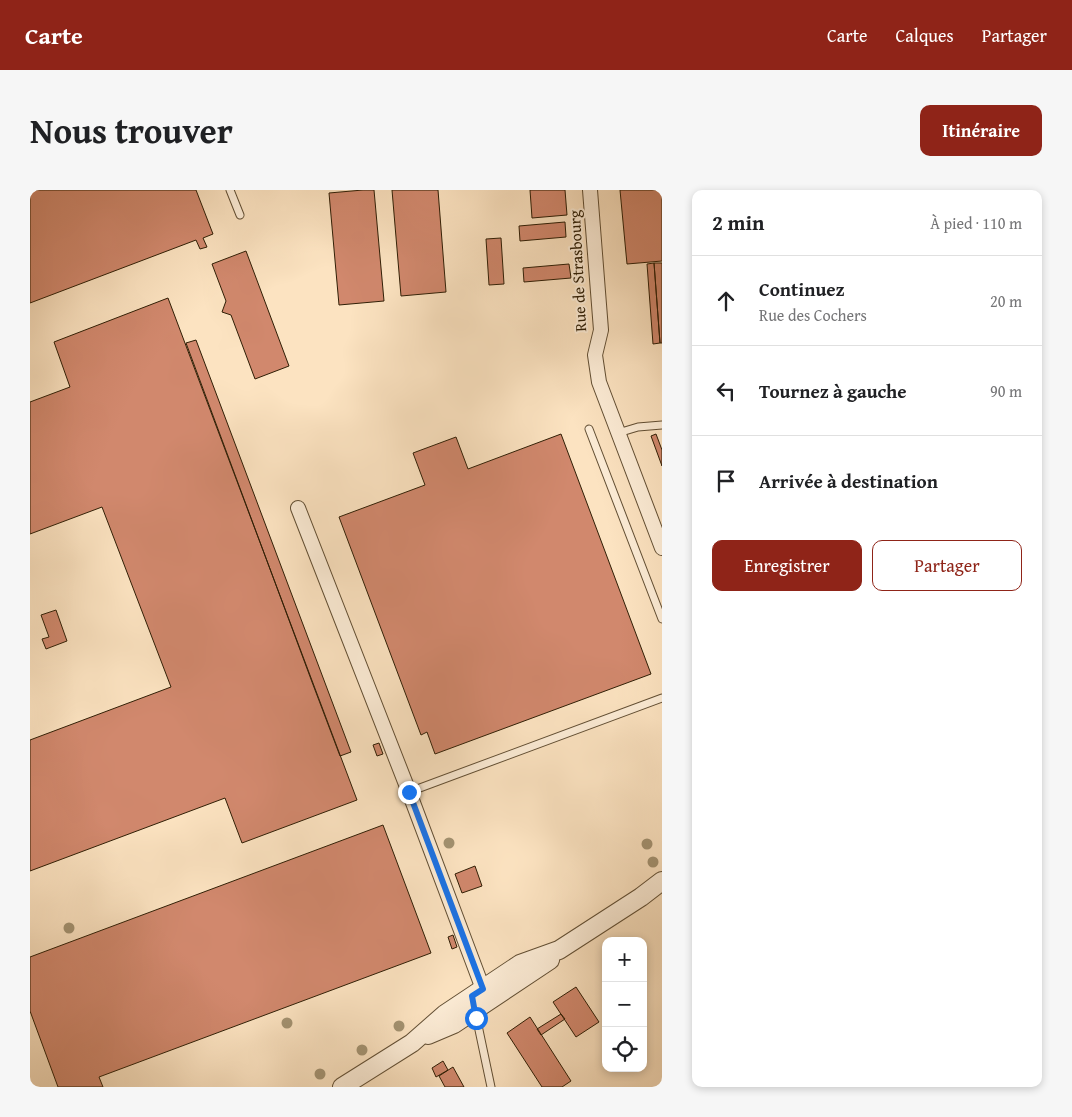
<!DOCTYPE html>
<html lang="fr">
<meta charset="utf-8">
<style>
:root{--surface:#fff;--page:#f6f6f6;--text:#202124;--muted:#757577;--line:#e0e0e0;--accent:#8f2418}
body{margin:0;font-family:"Gentium Book Plus",serif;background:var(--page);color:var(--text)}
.controls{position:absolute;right:15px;bottom:15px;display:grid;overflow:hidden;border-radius:10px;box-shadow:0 2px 8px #0003}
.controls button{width:45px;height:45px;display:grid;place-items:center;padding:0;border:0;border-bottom:1px solid var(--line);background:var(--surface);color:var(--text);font:25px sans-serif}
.stop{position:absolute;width:15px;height:15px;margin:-11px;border:4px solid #1a73e8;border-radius:50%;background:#fff}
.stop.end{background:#1a73e8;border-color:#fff;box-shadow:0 1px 5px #0008}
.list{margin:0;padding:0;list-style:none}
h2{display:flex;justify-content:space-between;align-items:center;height:65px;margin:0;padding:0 20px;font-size:21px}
h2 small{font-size:16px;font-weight:400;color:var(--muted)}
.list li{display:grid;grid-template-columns:32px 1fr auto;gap:15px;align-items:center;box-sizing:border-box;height:90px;padding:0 20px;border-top:1px solid var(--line)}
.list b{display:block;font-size:19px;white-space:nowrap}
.list p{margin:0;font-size:16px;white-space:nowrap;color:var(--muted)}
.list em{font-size:16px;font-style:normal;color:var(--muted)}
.actions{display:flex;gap:10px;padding:15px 20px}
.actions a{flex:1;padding:11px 0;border:1px solid var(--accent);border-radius:10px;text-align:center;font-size:18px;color:var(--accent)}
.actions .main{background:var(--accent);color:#fff}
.icon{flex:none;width:28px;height:28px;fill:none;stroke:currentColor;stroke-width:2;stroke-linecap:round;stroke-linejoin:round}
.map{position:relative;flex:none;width:632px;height:897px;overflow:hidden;border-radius:10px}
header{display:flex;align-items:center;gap:30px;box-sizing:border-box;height:70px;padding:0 25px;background:var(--accent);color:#fff}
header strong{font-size:24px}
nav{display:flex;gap:28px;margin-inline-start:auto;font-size:18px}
.intro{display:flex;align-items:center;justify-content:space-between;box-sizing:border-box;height:120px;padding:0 30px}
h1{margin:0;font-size:35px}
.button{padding:12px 22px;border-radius:10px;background:var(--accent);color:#fff;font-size:18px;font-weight:700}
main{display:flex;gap:30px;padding:0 30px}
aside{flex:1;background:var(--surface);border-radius:10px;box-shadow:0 2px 8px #0003}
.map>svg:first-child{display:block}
.building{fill:#d1886d;stroke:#2f1e05}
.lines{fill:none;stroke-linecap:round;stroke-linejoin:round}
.service-casing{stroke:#624f34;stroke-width:9}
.minor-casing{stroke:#624f34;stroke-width:16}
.tertiary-casing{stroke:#624f34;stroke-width:20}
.service{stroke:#fdedd7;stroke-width:7}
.minor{stroke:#fdedd7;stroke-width:14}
.tertiary{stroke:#fdedd7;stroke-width:18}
.tree{fill:#a39271}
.route{stroke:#1a73e8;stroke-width:6}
.labels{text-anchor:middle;stroke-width:4;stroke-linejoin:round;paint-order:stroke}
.street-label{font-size:16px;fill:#2f1e05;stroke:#fdedd7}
</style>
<header>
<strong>Carte</strong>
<nav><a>Carte</a><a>Calques</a><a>Partager</a></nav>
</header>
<div class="intro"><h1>Nous trouver</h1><a class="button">Itinéraire</a></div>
<main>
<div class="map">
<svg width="632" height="897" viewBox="0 0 632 897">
<rect width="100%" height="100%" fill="#fce3c1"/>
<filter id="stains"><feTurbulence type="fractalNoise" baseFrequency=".004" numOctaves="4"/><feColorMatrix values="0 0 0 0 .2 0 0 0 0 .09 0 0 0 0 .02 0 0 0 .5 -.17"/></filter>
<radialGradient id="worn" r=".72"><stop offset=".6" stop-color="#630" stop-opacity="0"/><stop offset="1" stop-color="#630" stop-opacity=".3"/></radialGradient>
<path class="building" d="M0 0H166L183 44 173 48 177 57 170 59 166 50 0 113Z
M333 0H344L354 111 309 115 299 3Z
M362 0H408L416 102 371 106Z
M500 0H535L537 25 502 28Z
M590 0H632V71L597 74Z
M535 32 536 47 490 51 489 36Z
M471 48 474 94 459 95 456 49Z
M216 61 259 176 225 189 201 125 192 122 196 111 182 74Z
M624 73 630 153 623 154 617 74Z
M624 73H632V153H630Z
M539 74 541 88 494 92 493 78Z
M138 108 327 610 212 653 195 608 0 681V550L141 497 72 317 0 344V212L40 197 24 152Z
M166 150 321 562 310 566 282 492 156 153Z
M531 244 621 484 405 564 397 542 391 545 309 327 395 295 383 263 426 247 438 279Z
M626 244 632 260V276L621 246Z
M26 420 37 451 16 459 12 449 19 447 11 425Z
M349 553 353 564 347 566 343 555Z
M353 635 401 763 69 887 73 897H28L0 821V767Z
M445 676 452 696 432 703 425 684Z
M423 745 427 757 422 759 418 747Z
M546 797 569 832 546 847 523 812Z
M531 824 535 829 511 845 507 839Z
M500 827 541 891 532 897H512L477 843Z
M413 871 418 880 406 887 402 878Z
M423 877 434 897H415L409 886Z"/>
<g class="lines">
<g class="service-casing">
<path id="service" d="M200 0 210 25
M559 239 632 429
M588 243 608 237 632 235
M379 602 632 508
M445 821 461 897"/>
</g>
<g class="minor-casing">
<path id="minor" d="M560 0 571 140 565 165 569 192 632 358
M268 318 379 602 453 799 457 807"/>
</g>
<g class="tertiary-casing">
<path id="tertiary" d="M398 845 424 834 520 770
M312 897 382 853 415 824 490 774 529 760 611 707 632 691"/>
</g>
<use href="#service" class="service"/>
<use href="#minor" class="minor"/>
<use href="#tertiary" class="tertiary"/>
</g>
<g class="tree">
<circle cx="419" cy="653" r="5.5"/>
<circle cx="617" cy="654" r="5.5"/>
<circle cx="623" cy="672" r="5.5"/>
<circle cx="39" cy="738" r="5.5"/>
<circle cx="257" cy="833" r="5.5"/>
<circle cx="369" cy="836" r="5.5"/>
<circle cx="332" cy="860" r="5.5"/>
<circle cx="290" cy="884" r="5.5"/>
</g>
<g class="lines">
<path class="route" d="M379 602 453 799 442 806 446 828"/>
</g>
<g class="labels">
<g class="street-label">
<text transform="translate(547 81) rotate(-93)" y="6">Rue de Strasbourg</text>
</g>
</g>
<rect width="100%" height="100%" filter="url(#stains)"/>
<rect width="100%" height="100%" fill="url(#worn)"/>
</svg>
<div class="controls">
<button>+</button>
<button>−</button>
<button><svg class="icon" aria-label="locate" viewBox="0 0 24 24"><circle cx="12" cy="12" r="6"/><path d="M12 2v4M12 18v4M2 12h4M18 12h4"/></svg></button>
</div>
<div class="stop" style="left:446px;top:828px"></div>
<div class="stop end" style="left:379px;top:602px"></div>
</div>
<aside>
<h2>2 min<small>À pied · 110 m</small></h2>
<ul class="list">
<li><svg class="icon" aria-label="ahead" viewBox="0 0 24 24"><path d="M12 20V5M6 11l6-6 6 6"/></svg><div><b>Continuez</b><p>Rue des Cochers</p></div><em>20 m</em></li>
<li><svg class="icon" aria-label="left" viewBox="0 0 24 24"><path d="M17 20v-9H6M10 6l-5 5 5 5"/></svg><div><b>Tournez à gauche</b></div><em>90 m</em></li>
<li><svg class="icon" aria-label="arrive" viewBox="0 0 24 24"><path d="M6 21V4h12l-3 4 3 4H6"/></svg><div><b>Arrivée à destination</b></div></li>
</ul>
<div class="actions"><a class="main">Enregistrer</a><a>Partager</a></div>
</aside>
</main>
